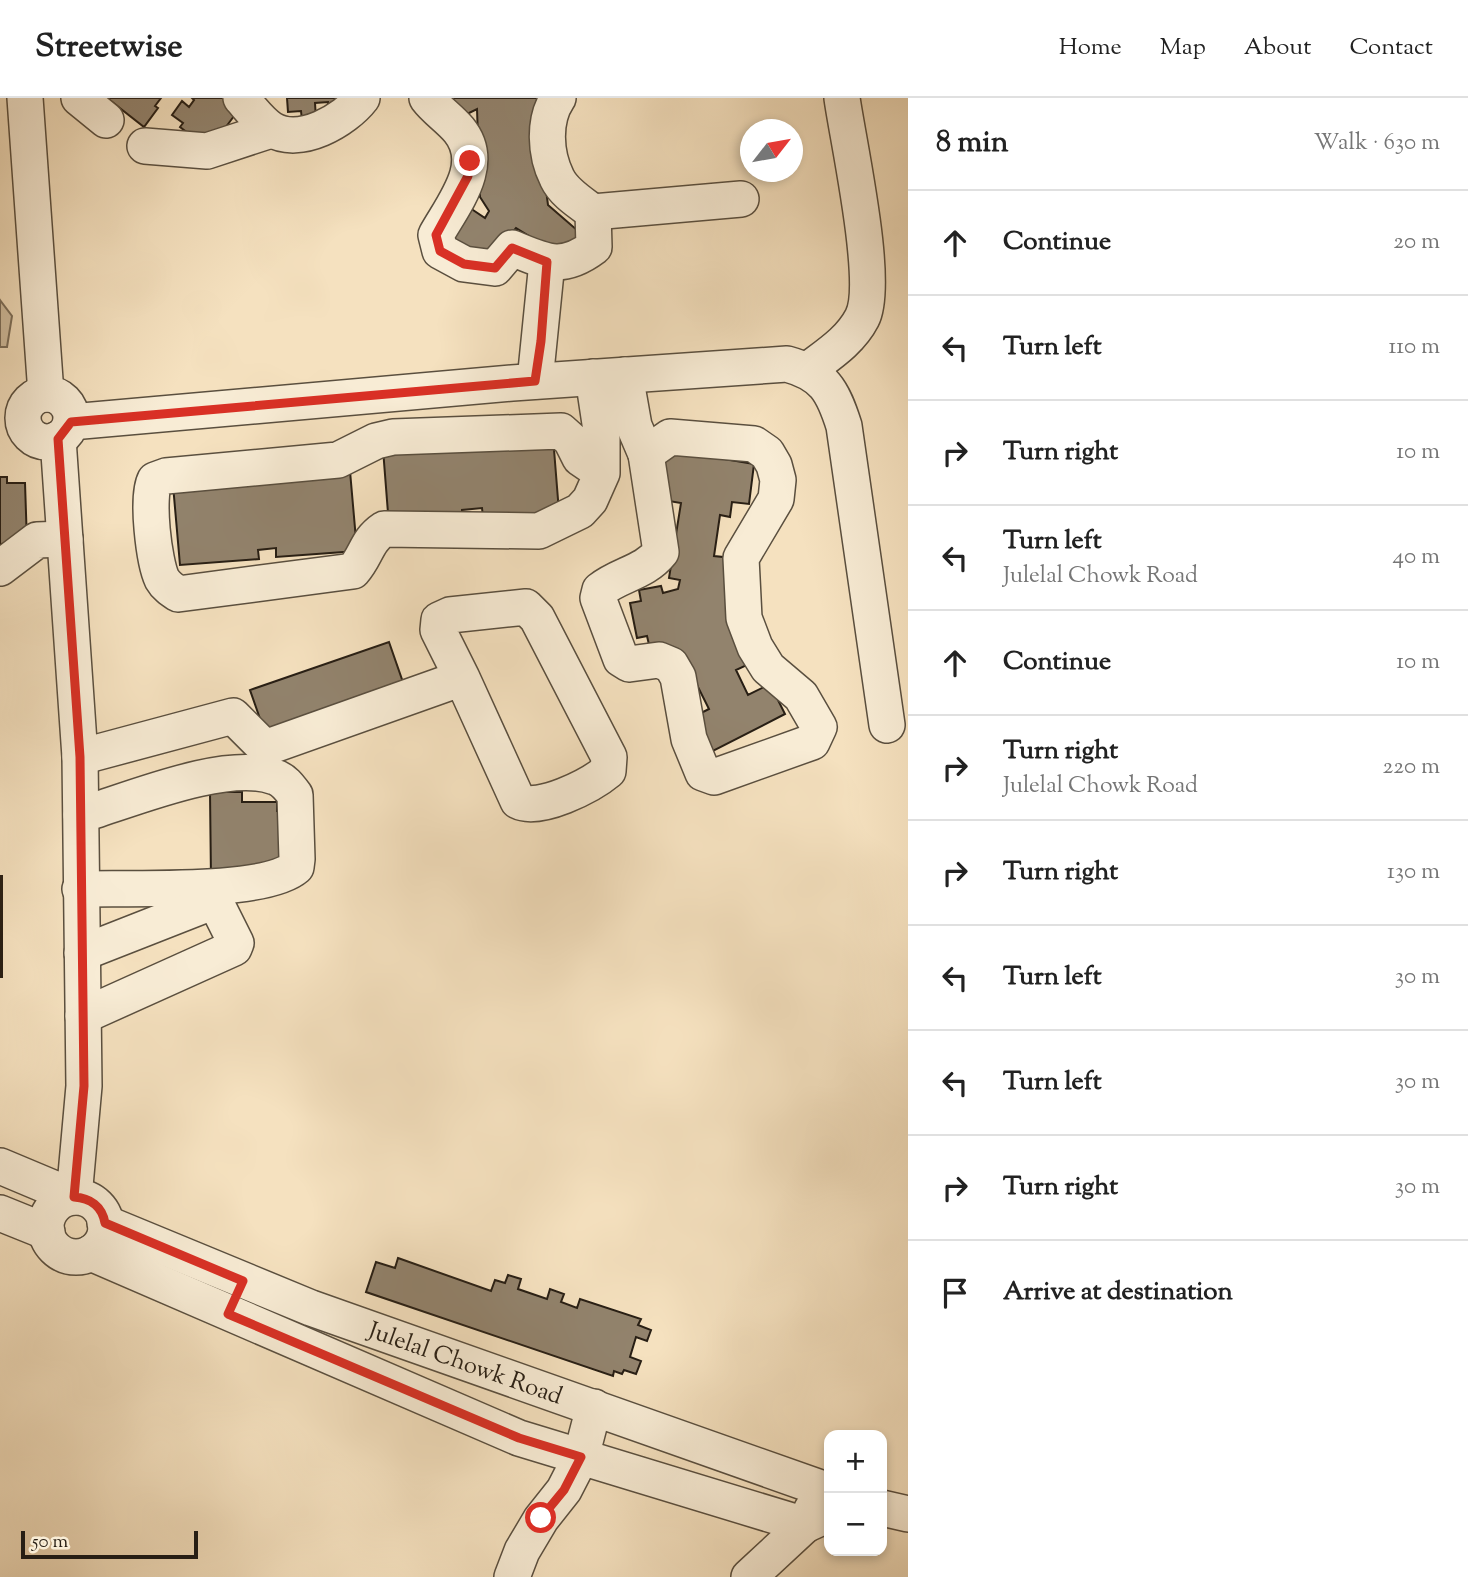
<!DOCTYPE html>
<meta charset="utf-8">
<style>
:root{--surface:#fff;--page:#f6f6f6;--text:#222;--muted:#767676;--line:#e0e0e0}
body{margin:0;font-family:"Sorts Mill Goudy",serif;background:var(--page);color:var(--text)}
.controls{position:absolute;right:21px;bottom:21px;display:grid;overflow:hidden;border-radius:14px;box-shadow:0 4px 10px #0003}
.controls button{width:63px;height:63px;display:grid;place-items:center;padding:0;border:0;border-bottom:2px solid var(--line);background:var(--surface);color:var(--text);font:35px sans-serif}
.compass{position:absolute;left:740px;top:21px;width:63px;height:63px;border-radius:50%;background:var(--surface);box-shadow:0 4px 10px #0003;rotate:59deg}
.scale{position:absolute;left:21px;bottom:18px;width:177px;box-sizing:border-box;padding-left:7px;border:4px solid #271e14;border-top:0;font-size:19px;line-height:24px;white-space:nowrap;color:#271e14;-webkit-text-stroke:5px #f8ecd5;paint-order:stroke}
.stop{position:absolute;width:21px;height:21px;margin:-16px;border:5px solid #d93025;border-radius:50%;background:#fff}
.stop.end{background:#d93025;border-color:#fff;box-shadow:0 2px 7px #0008}
.list{margin:0;padding:0;list-style:none}
h2{display:flex;justify-content:space-between;align-items:center;height:91px;margin:0;padding:0 28px;font-size:30px}
h2 small{font-size:23px;font-weight:400;color:var(--muted)}
.list li{display:grid;grid-template-columns:46px 1fr auto;gap:21px;align-items:center;box-sizing:border-box;height:105px;padding:0 28px;border-top:2px solid var(--line)}
.list b{display:block;font-size:26px;white-space:nowrap}
.list p{margin:0;font-size:23px;white-space:nowrap;color:var(--muted)}
.list em{font-size:23px;font-style:normal;color:var(--muted)}
.icon{flex:none;width:38px;height:38px;fill:none;stroke:currentColor;stroke-width:2;stroke-linecap:round;stroke-linejoin:round}
.map{position:relative;flex:none;width:908px;height:1479px;overflow:hidden}
header{display:flex;align-items:center;gap:42px;box-sizing:border-box;height:98px;padding:0 35px;background:var(--surface);border-bottom:2px solid var(--line)}
header strong{font-size:33px}
nav{display:flex;gap:38px;margin-inline-start:auto;font-size:24px}
main{display:flex}
aside{flex:1;background:var(--surface)}
.map>svg:first-child{display:block}
.green{fill:#d2c0a2;stroke:#7c6f5b;stroke-width:2}
.building{fill:#92836d;stroke:#271e14;stroke-width:2}
.lines{fill:none;stroke-linecap:round;stroke-linejoin:round}
.minor-casing{stroke:#5a4f3f;stroke-width:38}
.minor{stroke:#f8ecd5;stroke-width:35}
.route{stroke:#d93025;stroke-width:9}
.labels{text-anchor:middle;stroke-width:6;stroke-linejoin:round;paint-order:stroke}
.street-label{font-size:24px;fill:#271e14;stroke:#f8ecd5}
</style>
<header>
<strong>Streetwise</strong>
<nav><a>Home</a><a>Map</a><a>About</a><a>Contact</a></nav>
</header>
<main>
<div class="map">
<svg width="908" height="1479" viewBox="0 0 908 1479">
<rect width="100%" height="100%" fill="#f5e1bf"/>
<filter id="stains"><feTurbulence type="fractalNoise" baseFrequency=".00286" numOctaves="4"/><feColorMatrix values="0 0 0 0 .2 0 0 0 0 .09 0 0 0 0 .02 0 0 0 .5 -.17"/></filter>
<radialGradient id="worn" r=".72"><stop offset=".6" stop-color="#630" stop-opacity="0"/><stop offset="1" stop-color="#630" stop-opacity=".3"/></radialGradient>
<path class="green" d="M0 202 12 218 7 249H0Z"/>
<path class="building" d="M107 0H161L155 8 158 10 144 29Z
M192 0H230L237 14 214 45 197 42 180 29 183 25 172 17 182 3 189 9 194 2Z
M287 0H357L328 12V4L315 5 316 21 302 22 301 13 288 14Z
M438 0H538L537 24 548 107 585 139 565 160 516 130 488 163 445 140 470 110 485 120 489 113 480 99 477 11 463 18Z
M553 339 559 414 483 419 482 410 462 412V421L388 415 383 351Z
M665 351 754 366 749 406 732 404 730 419 720 417 714 458 733 460 747 567 736 572 748 597 770 586 785 616 707 656 689 621 709 611 682 557 650 551 647 538 637 540 630 505 641 503 639 492 661 488 663 495 678 491 680 482 669 480 681 405 657 401Z
M350 373 357 453 276 459V450L258 452 259 461 180 467 173 387Z
M0 379H7V385H25L27 445 0 446Z
M389 544 406 593 267 641 250 592Z
M210 694H242V704H277V713H292L286 774 211 782Z
M0 778H2V879H0Z
M398 1160 491 1193 495 1182 505 1185 508 1177 521 1181 518 1191 547 1201 550 1191 564 1196 561 1204 577 1210 580 1201 641 1221 638 1227 651 1232 647 1243 636 1239 630 1259 641 1263 636 1276 624 1272 622 1276 614 1273 613 1278 366 1194 376 1164 395 1170Z"/>
<g class="lines">
<g class="minor-casing">
<g id="minor">
<path d="M25 0 46 296"/>
<path d="M79 0 106 22"/>
<path d="M241 0C250 10 260 24 271 31 300 49 345 22 362 0"/>
<path d="M427 0C436 12 449 20 459 32 487 66 454 105 436 137L440 153 464 166 495 170 512 150C546 164 562 173 594 149L593 114C581 105 564 95 557 80 545 56 543 22 558 0"/>
<path d="M145 48 207 53 271 32"/>
<path d="M593 114 741 101"/>
<path d="M808 272C829 256 850 243 862 220 880 186 848 43 842 0"/>
<path d="M625 277 634 328 646 356"/>
<path d="M593 279 602 339V375L590 402 580 413 539 433 384 431C366 443 367 457 353 473L178 496C172 492 166 488 162 481 154 464 146 399 155 382L166 378 338 362 376 343 393 339 561 333 571 342 580 360 602 375"/>
<path d="M535 283 547 164"/>
<circle cx="47" cy="320" r="24"/>
<path d="M71 324 512 285 787 266C824 276 833 293 844 328L887 627"/>
<path d="M670 339 754 346 767 355 774 367 778 382 776 401 741 460 744 520 755 549 768 570 801 598 819 629 812 644 714 679 703 675 689 641 678 579 671 567 659 562 629 566 621 561 598 500 600 492C620 476 644 475 661 454L646 356Z"/>
<path d="M0 470 37 442 65 441"/>
<path d="M80 659 233 618 265 650 462 580 518 703C539 714 590 688 608 673L609 659 537 520 526 509 450 517 439 522 438 532 462 580"/>
<path d="M80 791C126 789 264 797 296 769L297 761 295 697C289 689 284 682 275 679 227 661 130 702 81 717"/>
<path d="M82 855 212 804 217 807 236 845 234 850 83 918"/>
<path d="M0 1068 74 1099 84 988 80 659 58 341"/>
<circle cx="76" cy="1129" r="30"/>
<path d="M0 1115 47 1134"/>
<path id="s1" d="M105 1125 311 1210 829 1393"/>
<path d="M91 1155 519 1340 805 1427 829 1416"/>
<path d="M882 1410 908 1416"/>
<path d="M512 1479 522 1453 541 1421 564 1392 581 1359 594 1309"/>
<path d="M749 1479 805 1427 812 1411"/>
</g>
</g>
<use href="#minor" class="minor"/>
</g>
<g class="lines">
<path class="route" d="M470 63 468 78 436 137 440 153 464 166 495 170 512 150 547 164 541 243 535 283 71 324 58 341 80 659 84 988 74 1099C90 1100 102 1108 105 1125L243 1183 228 1216 519 1340 581 1359 564 1392 541 1420"/>
</g>
<g class="labels">
<g class="street-label">
<text dy="8" stroke="none"><textPath href="#s1" startOffset="387">Julelal Chowk Road</textPath></text>
</g>
</g>
<rect width="100%" height="100%" filter="url(#stains)"/>
<rect width="100%" height="100%" fill="url(#worn)"/>
</svg>
<div class="controls">
<button>+</button>
<button>−</button>
</div>
<svg class="compass" viewBox="-18 -18 36 36"><path d="M0-13l5 13h-10z" fill="#e53935"/><path d="M0 13l5-13h-10z" fill="#767676"/></svg>
<div class="scale">50 m</div>
<div class="stop" style="left:541px;top:1420px"></div>
<div class="stop end" style="left:470px;top:63px"></div>
</div>
<aside>
<h2>8 min<small>Walk · 630 m</small></h2>
<ul class="list">
<li><svg class="icon" aria-label="ahead" viewBox="0 0 24 24"><path d="M12 20V5M6 11l6-6 6 6"/></svg><div><b>Continue</b></div><em>20 m</em></li>
<li><svg class="icon" aria-label="left" viewBox="0 0 24 24"><path d="M17 20v-9H6M10 6l-5 5 5 5"/></svg><div><b>Turn left</b></div><em>110 m</em></li>
<li><svg class="icon" aria-label="right" viewBox="0 0 24 24"><path d="M7 20v-9h11M14 6l5 5-5 5"/></svg><div><b>Turn right</b></div><em>10 m</em></li>
<li><svg class="icon" aria-label="left" viewBox="0 0 24 24"><path d="M17 20v-9H6M10 6l-5 5 5 5"/></svg><div><b>Turn left</b><p>Julelal Chowk Road</p></div><em>40 m</em></li>
<li><svg class="icon" aria-label="ahead" viewBox="0 0 24 24"><path d="M12 20V5M6 11l6-6 6 6"/></svg><div><b>Continue</b></div><em>10 m</em></li>
<li><svg class="icon" aria-label="right" viewBox="0 0 24 24"><path d="M7 20v-9h11M14 6l5 5-5 5"/></svg><div><b>Turn right</b><p>Julelal Chowk Road</p></div><em>220 m</em></li>
<li><svg class="icon" aria-label="right" viewBox="0 0 24 24"><path d="M7 20v-9h11M14 6l5 5-5 5"/></svg><div><b>Turn right</b></div><em>130 m</em></li>
<li><svg class="icon" aria-label="left" viewBox="0 0 24 24"><path d="M17 20v-9H6M10 6l-5 5 5 5"/></svg><div><b>Turn left</b></div><em>30 m</em></li>
<li><svg class="icon" aria-label="left" viewBox="0 0 24 24"><path d="M17 20v-9H6M10 6l-5 5 5 5"/></svg><div><b>Turn left</b></div><em>30 m</em></li>
<li><svg class="icon" aria-label="right" viewBox="0 0 24 24"><path d="M7 20v-9h11M14 6l5 5-5 5"/></svg><div><b>Turn right</b></div><em>30 m</em></li>
<li><svg class="icon" aria-label="arrive" viewBox="0 0 24 24"><path d="M6 21V4h12l-3 4 3 4H6"/></svg><div><b>Arrive at destination</b></div></li>
</ul>
</aside>
</main>
